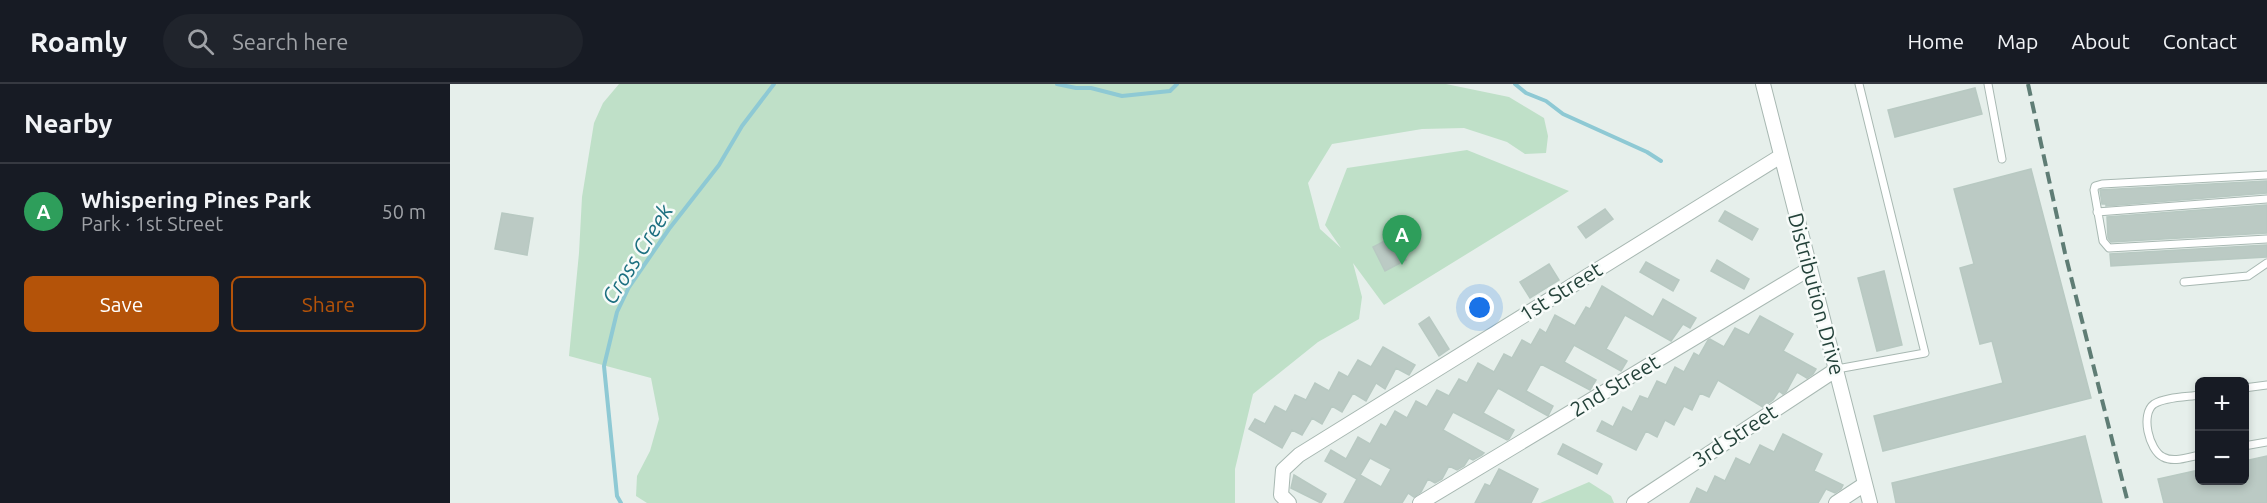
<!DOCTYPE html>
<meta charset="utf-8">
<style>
:root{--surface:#171b24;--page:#20242c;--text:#f1f3f6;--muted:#9ea1a6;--line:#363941;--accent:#b45309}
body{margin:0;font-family:Ubuntu,sans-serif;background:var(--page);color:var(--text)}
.controls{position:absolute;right:18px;bottom:18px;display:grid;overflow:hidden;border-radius:9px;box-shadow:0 3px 9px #0003}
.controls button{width:54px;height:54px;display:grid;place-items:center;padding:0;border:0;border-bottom:2px solid var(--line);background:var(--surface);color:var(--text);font:30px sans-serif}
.you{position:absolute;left:1030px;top:224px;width:21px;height:21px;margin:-15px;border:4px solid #fff;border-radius:50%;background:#1a73e8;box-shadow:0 0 0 9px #1a73e833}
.badge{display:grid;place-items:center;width:39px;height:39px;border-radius:50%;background:var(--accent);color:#fff;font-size:20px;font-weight:700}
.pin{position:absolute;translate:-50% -50px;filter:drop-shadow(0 2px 3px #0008)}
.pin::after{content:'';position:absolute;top:32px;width:21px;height:18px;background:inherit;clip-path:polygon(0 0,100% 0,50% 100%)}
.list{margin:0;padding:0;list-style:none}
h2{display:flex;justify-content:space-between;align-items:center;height:78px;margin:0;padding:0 24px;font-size:26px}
h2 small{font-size:20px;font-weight:400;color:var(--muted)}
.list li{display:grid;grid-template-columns:39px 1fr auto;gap:18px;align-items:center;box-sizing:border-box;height:96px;padding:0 24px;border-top:2px solid var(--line)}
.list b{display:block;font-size:22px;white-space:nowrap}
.list p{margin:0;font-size:20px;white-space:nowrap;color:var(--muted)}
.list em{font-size:20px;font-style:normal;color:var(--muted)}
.actions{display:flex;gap:12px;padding:18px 24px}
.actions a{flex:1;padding:14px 0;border:2px solid var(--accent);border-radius:9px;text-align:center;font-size:21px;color:var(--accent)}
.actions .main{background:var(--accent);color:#fff}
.icon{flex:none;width:33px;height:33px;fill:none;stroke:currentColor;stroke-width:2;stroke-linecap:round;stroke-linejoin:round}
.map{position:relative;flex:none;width:1817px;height:419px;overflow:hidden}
header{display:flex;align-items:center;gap:36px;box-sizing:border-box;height:84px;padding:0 30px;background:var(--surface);border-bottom:2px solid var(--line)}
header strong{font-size:28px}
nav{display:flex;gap:33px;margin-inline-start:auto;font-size:21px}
.search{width:420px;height:54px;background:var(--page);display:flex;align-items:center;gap:15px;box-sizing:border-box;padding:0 21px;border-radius:33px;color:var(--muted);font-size:22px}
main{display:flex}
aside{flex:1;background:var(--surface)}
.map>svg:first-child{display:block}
.green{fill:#bfe0c8}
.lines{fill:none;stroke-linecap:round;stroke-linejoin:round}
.stream{stroke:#8ec9d4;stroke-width:4}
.building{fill:#bbcac4;stroke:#b8c9c2;stroke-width:1.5;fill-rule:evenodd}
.service-casing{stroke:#a8b8b2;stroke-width:9}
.minor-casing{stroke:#a8b8b2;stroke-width:16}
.service{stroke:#fff;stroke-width:7}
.minor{stroke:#fff;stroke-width:14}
.rail{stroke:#5f7d75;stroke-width:4;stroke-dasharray:12 6;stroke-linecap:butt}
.labels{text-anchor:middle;stroke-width:5;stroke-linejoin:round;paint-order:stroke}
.street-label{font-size:21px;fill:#24423a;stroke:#f7fbf9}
.water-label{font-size:22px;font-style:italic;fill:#1c6f80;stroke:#f7fbf9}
</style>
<header>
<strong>Roamly</strong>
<div class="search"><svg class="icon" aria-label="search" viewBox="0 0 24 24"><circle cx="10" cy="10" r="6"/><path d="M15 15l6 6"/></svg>Search here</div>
<nav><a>Home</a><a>Map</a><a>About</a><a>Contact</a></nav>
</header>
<main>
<aside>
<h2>Nearby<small></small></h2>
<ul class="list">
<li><span class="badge" style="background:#2e9e5b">A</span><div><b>Whispering Pines Park</b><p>Park · 1st Street</p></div><em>50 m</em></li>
</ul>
<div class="actions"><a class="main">Save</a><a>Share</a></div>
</aside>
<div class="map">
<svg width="1817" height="419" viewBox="0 0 1817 419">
<rect width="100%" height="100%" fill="#e6efeb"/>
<path class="green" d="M169 0H996L1059 13 1094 34 1098 52 1096 69 1075 70 1057 58 1014 44 972 45 882 60 858 99 870 145 891 164 875 141 897 84 1017 66 1119 107 934 221 903 179 912 213 909 235 868 258 803 310 785 385V419H197L186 412 187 392 200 367 209 335 201 294 119 272 129 169 132 113 144 39 153 19Z
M1139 398 1161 412 1164 419H1090Z"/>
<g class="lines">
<path class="stream" d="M607 0 626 4H641L672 12 720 7 727 0
M1065 0 1076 9 1096 17 1113 30 1197 68 1211 77
M171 419 167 412 154 282 167 228 179 203 219 145 269 81 292 42 324 0"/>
</g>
<path class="building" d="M1525 4 1532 30 1445 53 1438 26Z
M1581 85 1641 314 1433 367 1424 332 1553 299 1542 257 1530 260 1510 184 1524 180 1504 105Z
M1817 97V109L1656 122V120H1652L1650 106Z
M1817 121V149L1661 158 1658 154 1657 133Z
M1155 125 1163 135 1136 154 1128 143Z
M1275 127 1308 145 1302 156 1269 137Z
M52 129 83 134 77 171 45 165Z
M944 152 956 176 935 187 923 163Z
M1817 161V173L1661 182 1660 170Z
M1267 176 1299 195 1294 205 1261 187Z
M1196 178 1229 196 1223 207 1190 188Z
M1099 180 1109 196 1080 214 1070 198Z
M1434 187 1452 261 1427 267 1408 194Z
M1152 202 1203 233 1213 215 1246 234 1240 244 1233 240 1221 257 1175 231 1156 265 1177 277 1171 287 1124 261 1114 278 1146 296 1140 306 1091 280 1076 307 1103 322 1098 332 1048 304 1033 329 1064 346 1059 355 1057 356 1003 328 993 346 1034 369 1032 371 1023 376 1019 374 1014 382 1007 386 999 382 992 395 985 399 978 395 971 408 964 413 958 409 952 419H894L907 395 875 377 881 366 896 375 908 353 920 360 931 340 936 343 945 327 957 334 966 317 977 323 987 306 999 312 1009 295 1017 299 1028 279 1044 288 1054 270 1062 274 1072 256 1081 261 1090 245 1096 249 1105 231 1125 242 1136 223 1140 225ZM920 374 941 385 931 403 910 391Z
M1310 232 1343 250 1333 267 1366 285 1363 290 1357 294 1347 288 1336 308 1333 310 1329 307 1323 316 1313 323 1268 296 1259 313 1250 309 1242 326 1234 322 1224 341 1215 336 1207 353 1196 347 1186 366 1147 347 1152 337 1163 343 1173 323 1182 328 1190 312 1198 315 1207 297 1216 301 1225 283 1234 288 1244 269 1249 272 1258 256 1260 255 1274 263 1285 244 1299 251Z
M979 233 999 265 989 272 969 240Z
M933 263 965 281 959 291 946 284 935 305 926 299 916 317 903 309 892 328 882 322 872 340 862 334 852 351 842 346 832 364 799 345 805 335 815 340 825 322 836 328 845 311 856 316 865 299 879 307 889 288 898 293 908 276 921 283Z
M1333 350 1372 370 1364 387 1393 401 1391 405 1385 409 1376 405 1368 419H1240L1247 404 1257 409 1265 392 1275 397 1286 374 1300 381 1310 361 1324 368Z
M1635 352 1652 419H1446L1442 399Z
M1113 360 1152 380 1147 390 1108 370Z
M1817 372V419H1714L1708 395 1749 386V396H1794V377Z
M1049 385 1088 405 1081 419H1025L1035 400 1040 402Z
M844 391 876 410 871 419 841 404Z"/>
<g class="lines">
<g class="service-casing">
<path id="service" d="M1538 0 1552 75
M1817 91 1652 100 1645 102 1644 106 1653 157 1659 164 1817 155
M1647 128 1817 115
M1734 198 1798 192 1817 179
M1387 285 1475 269 1409 0
M1794 304 1817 301
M1750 311C1736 313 1715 313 1704 320 1690 330 1699 366 1713 373 1724 379 1738 373 1750 371
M1794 362 1817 358"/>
</g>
<g class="minor-casing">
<path id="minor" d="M1313 0 1420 419
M839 419 831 411 833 386 849 371 1331 72
M970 419 1359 185
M1184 419 1387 285
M1386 419 1415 400"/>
</g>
<use href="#service" class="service"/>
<use href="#minor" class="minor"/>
<path class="rail" d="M1578 0 1615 169 1678 419"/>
</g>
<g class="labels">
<g class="street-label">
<text transform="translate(1111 208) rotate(-32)" y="7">1st Street</text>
<text transform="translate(1366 210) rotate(75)" y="7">Distribution Drive</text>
<text transform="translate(1165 302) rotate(-31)" y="7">2nd Street</text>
<text transform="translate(1285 352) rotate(-33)" y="7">3rd Street</text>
</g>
<g class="water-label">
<text transform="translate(187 170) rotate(-58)" y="8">Cross Creek</text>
</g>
</g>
</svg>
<div class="controls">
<button>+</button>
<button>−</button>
</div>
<div class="you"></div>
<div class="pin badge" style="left:952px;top:181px;background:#2e9e5b">A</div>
</div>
</main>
